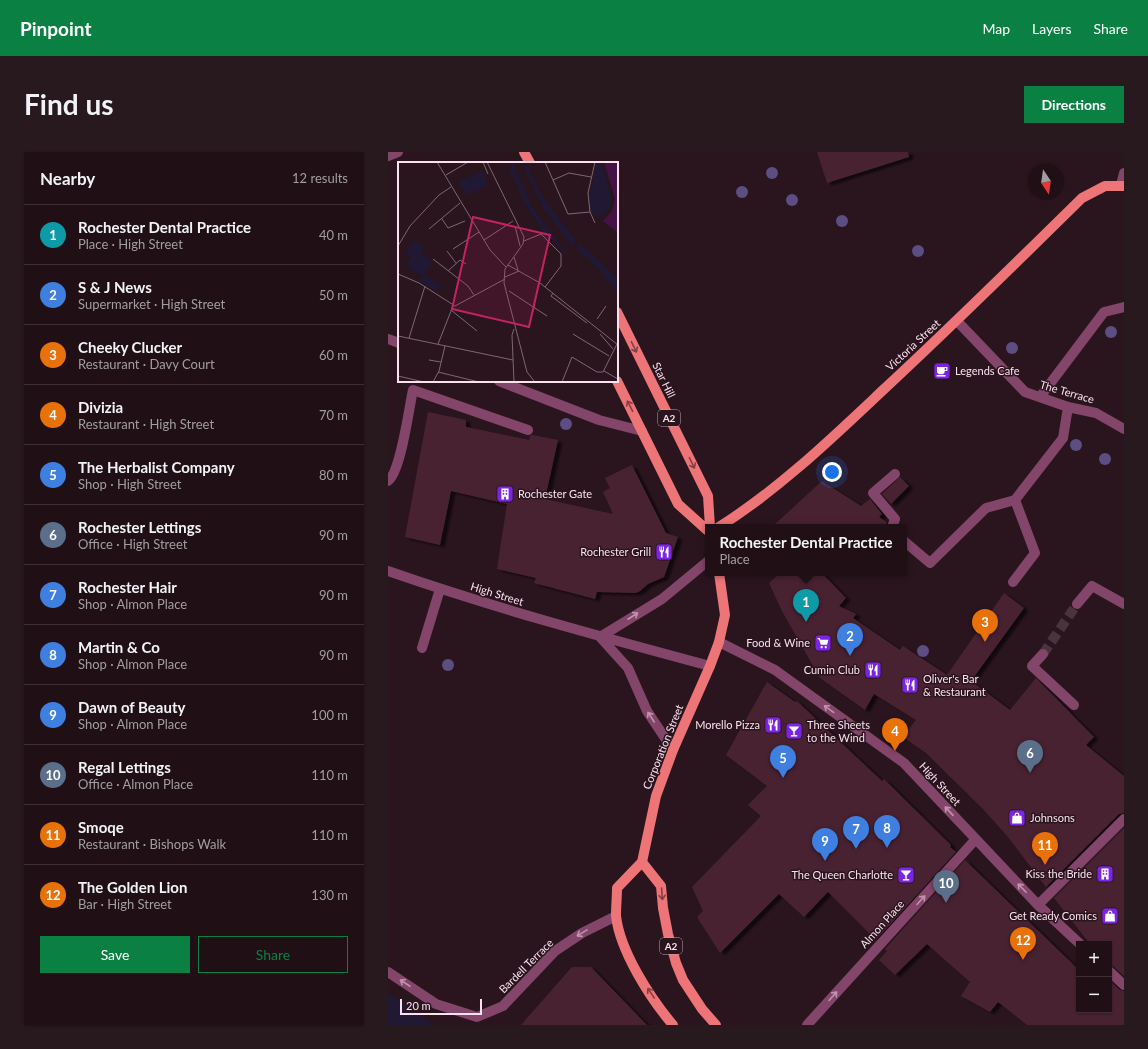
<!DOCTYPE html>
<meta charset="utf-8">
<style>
:root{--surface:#201016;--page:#28191f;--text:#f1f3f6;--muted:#a29da1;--line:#3d3035;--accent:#0b8043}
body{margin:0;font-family:Lato,sans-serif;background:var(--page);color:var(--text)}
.controls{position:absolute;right:12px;bottom:12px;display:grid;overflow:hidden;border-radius:0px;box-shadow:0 1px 3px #0004}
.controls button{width:36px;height:36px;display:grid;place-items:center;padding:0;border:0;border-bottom:1px solid var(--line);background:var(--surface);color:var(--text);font:20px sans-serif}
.compass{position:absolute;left:640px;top:12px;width:36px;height:36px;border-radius:50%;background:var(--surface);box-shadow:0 1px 3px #0004;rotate:167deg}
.scale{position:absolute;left:12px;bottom:10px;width:82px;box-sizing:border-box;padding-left:4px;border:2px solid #fbe1ef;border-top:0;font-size:11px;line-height:14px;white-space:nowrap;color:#fbe1ef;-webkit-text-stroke:3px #2a151e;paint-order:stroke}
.you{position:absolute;left:444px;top:320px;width:14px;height:14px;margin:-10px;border:3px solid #fff;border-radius:50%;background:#1a73e8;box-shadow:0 0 0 6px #1a73e833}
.badge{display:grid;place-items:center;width:26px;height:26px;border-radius:50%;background:var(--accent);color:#fff;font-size:13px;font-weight:700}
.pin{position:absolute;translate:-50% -33px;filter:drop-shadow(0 1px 2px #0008)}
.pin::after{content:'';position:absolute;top:21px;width:14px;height:12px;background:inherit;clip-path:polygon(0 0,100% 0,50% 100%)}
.popup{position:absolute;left:317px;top:372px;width:202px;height:52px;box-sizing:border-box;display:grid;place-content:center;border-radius:0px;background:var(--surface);filter:drop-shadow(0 1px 3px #0005);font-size:13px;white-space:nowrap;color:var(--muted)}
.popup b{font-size:15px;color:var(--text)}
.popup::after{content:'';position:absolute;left:50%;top:100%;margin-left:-8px;border:8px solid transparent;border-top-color:var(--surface)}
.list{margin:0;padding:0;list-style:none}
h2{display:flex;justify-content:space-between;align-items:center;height:52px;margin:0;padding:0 16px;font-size:17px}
h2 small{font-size:13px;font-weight:400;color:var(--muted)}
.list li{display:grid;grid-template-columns:26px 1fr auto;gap:12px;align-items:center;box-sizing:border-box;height:60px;padding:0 16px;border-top:1px solid var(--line)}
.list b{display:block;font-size:15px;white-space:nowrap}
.list p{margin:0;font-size:13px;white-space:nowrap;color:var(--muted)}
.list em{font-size:13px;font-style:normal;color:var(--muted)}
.actions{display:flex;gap:8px;padding:12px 16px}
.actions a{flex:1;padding:9px 0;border:1px solid var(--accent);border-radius:0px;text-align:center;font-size:14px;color:var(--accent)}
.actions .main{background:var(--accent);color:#fff}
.map{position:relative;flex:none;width:736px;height:873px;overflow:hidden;border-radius:0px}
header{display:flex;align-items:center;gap:24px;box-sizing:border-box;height:56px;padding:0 20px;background:var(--accent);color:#fff}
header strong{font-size:19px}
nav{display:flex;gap:22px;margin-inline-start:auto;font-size:14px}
.intro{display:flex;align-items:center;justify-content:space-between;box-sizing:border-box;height:96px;padding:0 24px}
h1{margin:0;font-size:28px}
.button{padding:10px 18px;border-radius:0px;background:var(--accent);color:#fff;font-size:14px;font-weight:700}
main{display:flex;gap:24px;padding:0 24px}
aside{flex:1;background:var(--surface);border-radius:0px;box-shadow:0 1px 3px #0004}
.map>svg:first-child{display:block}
.green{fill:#211833}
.building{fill:#482333;filter:url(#shadow)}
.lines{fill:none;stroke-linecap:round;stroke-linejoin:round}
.minor-tunnel{stroke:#49343d;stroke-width:10;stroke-dasharray:10 5;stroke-linecap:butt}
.minor{stroke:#83456a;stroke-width:10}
.major{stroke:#ee7577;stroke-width:10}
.tree{fill:#5c4d83}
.oneway{stroke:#824046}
.oneway2{stroke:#bf93ac}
.labels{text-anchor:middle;stroke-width:3;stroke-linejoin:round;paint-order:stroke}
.shield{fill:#2a151e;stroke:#bca4b0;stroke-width:1}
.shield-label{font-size:10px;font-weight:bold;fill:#fbe1ef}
.street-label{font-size:11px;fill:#fbe1ef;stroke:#2a151e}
.poi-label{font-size:11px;fill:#fbe1ef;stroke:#2a151e;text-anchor:end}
.inset-road{fill:none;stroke:#7e6772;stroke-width:1}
.view{fill:#c52262;fill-opacity:0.15;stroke:#c52262;stroke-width:2}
.inset-edge{fill:none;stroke:#fbe1ef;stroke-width:2}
</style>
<header>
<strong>Pinpoint</strong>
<nav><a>Map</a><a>Layers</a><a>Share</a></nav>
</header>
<div class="intro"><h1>Find us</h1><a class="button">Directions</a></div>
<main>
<aside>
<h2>Nearby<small>12 results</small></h2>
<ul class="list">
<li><span class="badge" style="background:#0f9aa8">1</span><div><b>Rochester Dental Practice</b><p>Place · High Street</p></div><em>40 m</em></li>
<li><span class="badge" style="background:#3f7fe0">2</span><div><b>S &amp; J News</b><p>Supermarket · High Street</p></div><em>50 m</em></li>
<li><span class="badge" style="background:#e8710a">3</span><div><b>Cheeky Clucker</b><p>Restaurant · Davy Court</p></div><em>60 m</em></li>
<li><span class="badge" style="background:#e8710a">4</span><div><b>Divizia</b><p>Restaurant · High Street</p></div><em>70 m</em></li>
<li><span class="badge" style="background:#3f7fe0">5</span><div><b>The Herbalist Company</b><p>Shop · High Street</p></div><em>80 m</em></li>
<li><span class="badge" style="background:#5c6f8a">6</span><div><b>Rochester Lettings</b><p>Office · High Street</p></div><em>90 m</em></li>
<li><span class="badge" style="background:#3f7fe0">7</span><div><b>Rochester Hair</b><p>Shop · Almon Place</p></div><em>90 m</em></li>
<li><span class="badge" style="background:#3f7fe0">8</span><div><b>Martin &amp; Co</b><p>Shop · Almon Place</p></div><em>90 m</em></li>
<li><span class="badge" style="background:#3f7fe0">9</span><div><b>Dawn of Beauty</b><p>Shop · Almon Place</p></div><em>100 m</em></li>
<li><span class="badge" style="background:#5c6f8a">10</span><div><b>Regal Lettings</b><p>Office · Almon Place</p></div><em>110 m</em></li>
<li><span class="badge" style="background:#e8710a">11</span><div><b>Smoqe</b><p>Restaurant · Bishops Walk</p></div><em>110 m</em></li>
<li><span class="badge" style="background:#e8710a">12</span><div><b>The Golden Lion</b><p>Bar · High Street</p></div><em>130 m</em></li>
</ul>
<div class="actions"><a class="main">Save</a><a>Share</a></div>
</aside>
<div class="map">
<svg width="736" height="873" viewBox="0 0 736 873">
<defs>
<filter id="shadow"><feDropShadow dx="4.5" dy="2.5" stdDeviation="1" flood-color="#0009"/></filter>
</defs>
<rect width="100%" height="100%" fill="#2a151e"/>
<path class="green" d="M0 841 46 873H0Z"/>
<path class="building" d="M429 0H520L521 5 439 31Z
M40 260 78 268V275L141 288 142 284 144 283 170 288 157 347 225 362 215 340 222 336 217 326 244 313 278 381 290 385 276 425 260 432 252 439 248 441 209 440 207 447 146 431 148 426 109 417 119 352 63 339 52 393 17 385Z
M512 325 521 334 503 352 494 342Z
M434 329 473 354 482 347 494 362 491 365 499 370 498 375H384Z
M392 421H434L458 446 451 454 468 462 465 466 512 498 515 494 559 523 616 441 636 456 583 529 622 558 648 526 706 585 698 593 736 624V661L731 662 658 735 620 685 595 657 538 601 515 585 528 568 486 542 477 558 432 526 394 459 381 431Z
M379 530 407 550 409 549 494 629 496 627 563 693 562 695 568 700 488 788 440 740 416 765 391 742 332 801 309 765 315 759 304 735 373 664 360 653 379 634 338 603Z
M736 676V824L725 814 721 813V792H702L666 746Z
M577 708 691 818V858H721V828L732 838 736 839V873H639L610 850 602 860 573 844 582 830 539 792 507 823 491 808 499 799 497 797Z
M184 815H203L259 873H133Z"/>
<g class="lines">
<path class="minor-tunnel" d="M655 502 689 452"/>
<path class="minor" d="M0 4 10 0
M733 33 736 21
M569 169 637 240 680 255 708 261 736 277
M0 187 11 191
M111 229 211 268 254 279
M652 245 716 160 736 155
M0 329C13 320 21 255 25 238L140 278
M504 375 507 367 485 341 507 322
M516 389 542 411 598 356 627 348
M0 419C106 456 214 485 322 514
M625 430 647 401 627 348 675 286 680 255
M689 452 704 434 736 452
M212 485 240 516 259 559 285 598
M212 485 274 447 320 409
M331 490 387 518 516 611 650 753 692 792
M34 496 52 437
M655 502 644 514 686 553
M650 753 736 667
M721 819 736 833
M0 820 48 852 89 865 115 854 167 799 194 781 228 764
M419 873 587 688"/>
<path class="major" d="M136 0 142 11
M229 160 320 344 322 375
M229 229 290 352 320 379
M331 375C391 337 442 288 494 239 562 176 628 111 694 46L717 34H736
M254 710 273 734 275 756 280 782 288 811 295 828 314 857 328 873
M285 873C262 846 232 799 228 764 228 754 229 745 229 736L254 710 268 644 285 598 322 514 331 490 337 463 331 421"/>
</g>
<g class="tree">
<circle cx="384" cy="21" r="6"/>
<circle cx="354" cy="40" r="6"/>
<circle cx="404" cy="48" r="6"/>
<circle cx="454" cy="69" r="6"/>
<circle cx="530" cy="99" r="6"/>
<circle cx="723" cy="180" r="6"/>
<circle cx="624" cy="196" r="6"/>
<circle cx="178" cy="272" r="6"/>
<circle cx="688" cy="293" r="6"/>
<circle cx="717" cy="307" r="6"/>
<circle cx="535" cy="499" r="6"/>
<circle cx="60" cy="513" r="6"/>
</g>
<defs><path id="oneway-shaft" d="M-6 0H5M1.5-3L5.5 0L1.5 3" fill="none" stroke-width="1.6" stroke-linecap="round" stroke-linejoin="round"/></defs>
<g class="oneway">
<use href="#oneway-shaft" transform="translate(246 195) rotate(64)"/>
<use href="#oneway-shaft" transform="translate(242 254) rotate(-117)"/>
<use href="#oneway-shaft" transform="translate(304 311) rotate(64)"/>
<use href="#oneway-shaft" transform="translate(274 742) rotate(86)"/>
<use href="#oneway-shaft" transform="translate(263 841) rotate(-124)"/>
</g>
<g class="oneway2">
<use href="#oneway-shaft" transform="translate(245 464) rotate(-33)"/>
<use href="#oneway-shaft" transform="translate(441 557) rotate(-144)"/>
<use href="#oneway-shaft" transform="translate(263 565) rotate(-123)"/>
<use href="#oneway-shaft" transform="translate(561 659) rotate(-133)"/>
<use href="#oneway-shaft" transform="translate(634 736) rotate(-134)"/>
<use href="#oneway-shaft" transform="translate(533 748) rotate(-48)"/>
<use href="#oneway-shaft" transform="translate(194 781) rotate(149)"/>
<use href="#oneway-shaft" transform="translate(17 831) rotate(-147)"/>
<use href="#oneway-shaft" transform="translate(445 844) rotate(-48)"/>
</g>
<defs>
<g id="cafe-square" transform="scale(0.9)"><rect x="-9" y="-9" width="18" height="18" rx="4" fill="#7c24e4" stroke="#2a151e"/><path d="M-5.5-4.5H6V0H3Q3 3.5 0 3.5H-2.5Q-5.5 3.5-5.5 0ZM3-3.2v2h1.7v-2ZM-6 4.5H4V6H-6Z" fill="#fff"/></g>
<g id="building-square" transform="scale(0.9)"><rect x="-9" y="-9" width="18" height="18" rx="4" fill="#7c24e4" stroke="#2a151e"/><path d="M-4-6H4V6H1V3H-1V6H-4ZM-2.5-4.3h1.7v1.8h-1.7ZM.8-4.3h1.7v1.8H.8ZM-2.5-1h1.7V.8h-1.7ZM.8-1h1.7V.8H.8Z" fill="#fff"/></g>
<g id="restaurant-square" transform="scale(0.9)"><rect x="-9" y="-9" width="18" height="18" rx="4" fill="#7c24e4" stroke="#2a151e"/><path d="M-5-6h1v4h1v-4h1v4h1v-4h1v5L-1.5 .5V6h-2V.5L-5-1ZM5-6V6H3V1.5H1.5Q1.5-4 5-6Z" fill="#fff"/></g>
<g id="supermarket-square" transform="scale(0.9)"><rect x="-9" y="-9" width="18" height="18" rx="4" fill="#7c24e4" stroke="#2a151e"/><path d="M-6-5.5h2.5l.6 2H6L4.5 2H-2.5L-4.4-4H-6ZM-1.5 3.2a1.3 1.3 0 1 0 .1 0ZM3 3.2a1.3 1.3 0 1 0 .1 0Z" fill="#fff"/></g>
<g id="bar-square" transform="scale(0.9)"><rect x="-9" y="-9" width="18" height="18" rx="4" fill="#7c24e4" stroke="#2a151e"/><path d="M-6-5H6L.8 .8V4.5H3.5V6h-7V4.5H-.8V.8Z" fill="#fff"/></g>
<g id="shop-square" transform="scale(0.9)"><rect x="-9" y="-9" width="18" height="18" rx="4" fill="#7c24e4" stroke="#2a151e"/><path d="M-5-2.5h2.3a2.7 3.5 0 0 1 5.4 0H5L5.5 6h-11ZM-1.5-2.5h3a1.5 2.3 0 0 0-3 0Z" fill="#fff"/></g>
</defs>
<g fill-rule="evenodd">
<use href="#cafe-square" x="554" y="219"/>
<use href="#building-square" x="117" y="342"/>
<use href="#restaurant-square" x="276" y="400"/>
<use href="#supermarket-square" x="435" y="491"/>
<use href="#restaurant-square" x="485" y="518"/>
<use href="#restaurant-square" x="522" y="533"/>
<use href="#restaurant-square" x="385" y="573"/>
<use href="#bar-square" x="406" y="579"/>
<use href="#shop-square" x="629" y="666"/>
<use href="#building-square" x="717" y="722"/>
<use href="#bar-square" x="518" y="723"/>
<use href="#shop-square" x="722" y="764"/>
</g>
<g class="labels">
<g class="shield">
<rect x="270" y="258" width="22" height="16" rx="3"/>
<rect x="272" y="786" width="22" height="16" rx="3"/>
</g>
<g class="shield-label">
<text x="281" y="270">A2</text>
<text x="283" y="798">A2</text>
</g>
<g class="street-label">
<text transform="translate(525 193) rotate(-43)" y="4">Victoria Street</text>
<text transform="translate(276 228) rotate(64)" y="4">Star Hill</text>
<text transform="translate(679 240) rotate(16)" y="4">The Terrace</text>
<text transform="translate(109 442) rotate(17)" y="4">High Street</text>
<text transform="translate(275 595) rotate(-68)" y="4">Corporation Street</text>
<text transform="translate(552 632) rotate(47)" y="4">High Street</text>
<text transform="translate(494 772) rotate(-48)" y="4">Almon Place</text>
<text transform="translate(138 814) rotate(-45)" y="4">Bardell Terrace</text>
</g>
<g class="poi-label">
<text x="567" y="223" text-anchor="start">Legends Cafe</text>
<text x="130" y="346" text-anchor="start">Rochester Gate</text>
<text x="263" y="404">Rochester Grill</text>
<text x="422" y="495">Food &amp; Wine</text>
<text x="472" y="522">Cumin Club</text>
<text x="535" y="531" text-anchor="start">Oliver's Bar<tspan x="535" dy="13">&amp; Restaurant</tspan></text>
<text x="372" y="577">Morello Pizza</text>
<text x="419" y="577" text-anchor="start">Three Sheets<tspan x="419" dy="13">to the Wind</tspan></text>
<text x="642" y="670" text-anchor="start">Johnsons</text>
<text x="704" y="726">Kiss the Bride</text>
<text x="505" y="727">The Queen Charlotte</text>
<text x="709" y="768">Get Ready Comics</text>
</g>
</g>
<g transform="translate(10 10)">
<rect width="220" height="220" fill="#2a151e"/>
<path d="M115 0 133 43 169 92 168 93 143 67 129 44 111 8ZM203 0 214 36 212 46 202 56 192 50V31L198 1ZM129 2 144 34 178 78 174 84 145 46 125 3ZM84 9 90 23 69 33 60 20ZM15 78 26 85 23 91 34 98 26 113 40 121 44 124 43 127 40 125 38 129 20 118 26 114 7 104 13 95 7 91ZM182 81 216 113 220 118V132L201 107 178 87Z" fill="#211833"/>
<path d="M206 0H220V71L205 59 214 49 217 37Z" fill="#441245"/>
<path class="inset-road" d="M39 0 92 88 108 105M85 0 90 12M89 0 126 75 125 82 107 107 106 121 129 210 137 220M147 0 170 52 192 50 197 61M48 13 70 0M155 18 171 11 193 15M192 50 190 31 197 0M44 57 50 66 67 59M117 64 122 84M31 67 62 41M86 78 115 59M126 79 143 72 163 92V104L147 125M0 84 12 64 41 33 53 25M55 87 81 70M49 89 58 101M116 95 120 108M35 97 70 124 76 133M110 103 142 121 220 183M50 109 62 98 68 102M0 112 21 121 57 144 107 117M107 115 121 109M111 129 149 154M155 131 153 134 189 161M53 148 79 169M199 157 208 144M175 172 211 194M202 172 215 187M0 174 115 198M11 176 27 124M40 182 55 144M31 198 43 200M206 209 220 217M40 210 81 220M0 214 26 220M35 220 41 209 47 184M116 220 114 173 116 167M164 220 174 195 199 210H205L219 182"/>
<path class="view" d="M75 55 152 73 131 165 54 147Z"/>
<rect width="220" height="220" class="inset-edge"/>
</g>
</svg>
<div class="controls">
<button>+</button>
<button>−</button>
</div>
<svg class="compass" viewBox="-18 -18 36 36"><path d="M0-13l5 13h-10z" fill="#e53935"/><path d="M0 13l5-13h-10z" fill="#a29da1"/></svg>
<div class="scale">20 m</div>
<div class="you"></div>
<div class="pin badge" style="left:418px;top:470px;background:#0f9aa8">1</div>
<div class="popup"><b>Rochester Dental Practice</b>Place</div>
<div class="pin badge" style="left:462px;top:504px;background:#3f7fe0">2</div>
<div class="pin badge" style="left:597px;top:490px;background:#e8710a">3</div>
<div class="pin badge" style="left:507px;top:599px;background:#e8710a">4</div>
<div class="pin badge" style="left:395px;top:626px;background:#3f7fe0">5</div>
<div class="pin badge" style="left:642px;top:621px;background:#5c6f8a">6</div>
<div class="pin badge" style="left:468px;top:697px;background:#3f7fe0">7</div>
<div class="pin badge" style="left:499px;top:696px;background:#3f7fe0">8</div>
<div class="pin badge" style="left:437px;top:709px;background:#3f7fe0">9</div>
<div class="pin badge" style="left:558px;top:751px;background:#5c6f8a">10</div>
<div class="pin badge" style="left:657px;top:713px;background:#e8710a">11</div>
<div class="pin badge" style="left:635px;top:808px;background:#e8710a">12</div>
</div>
</main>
